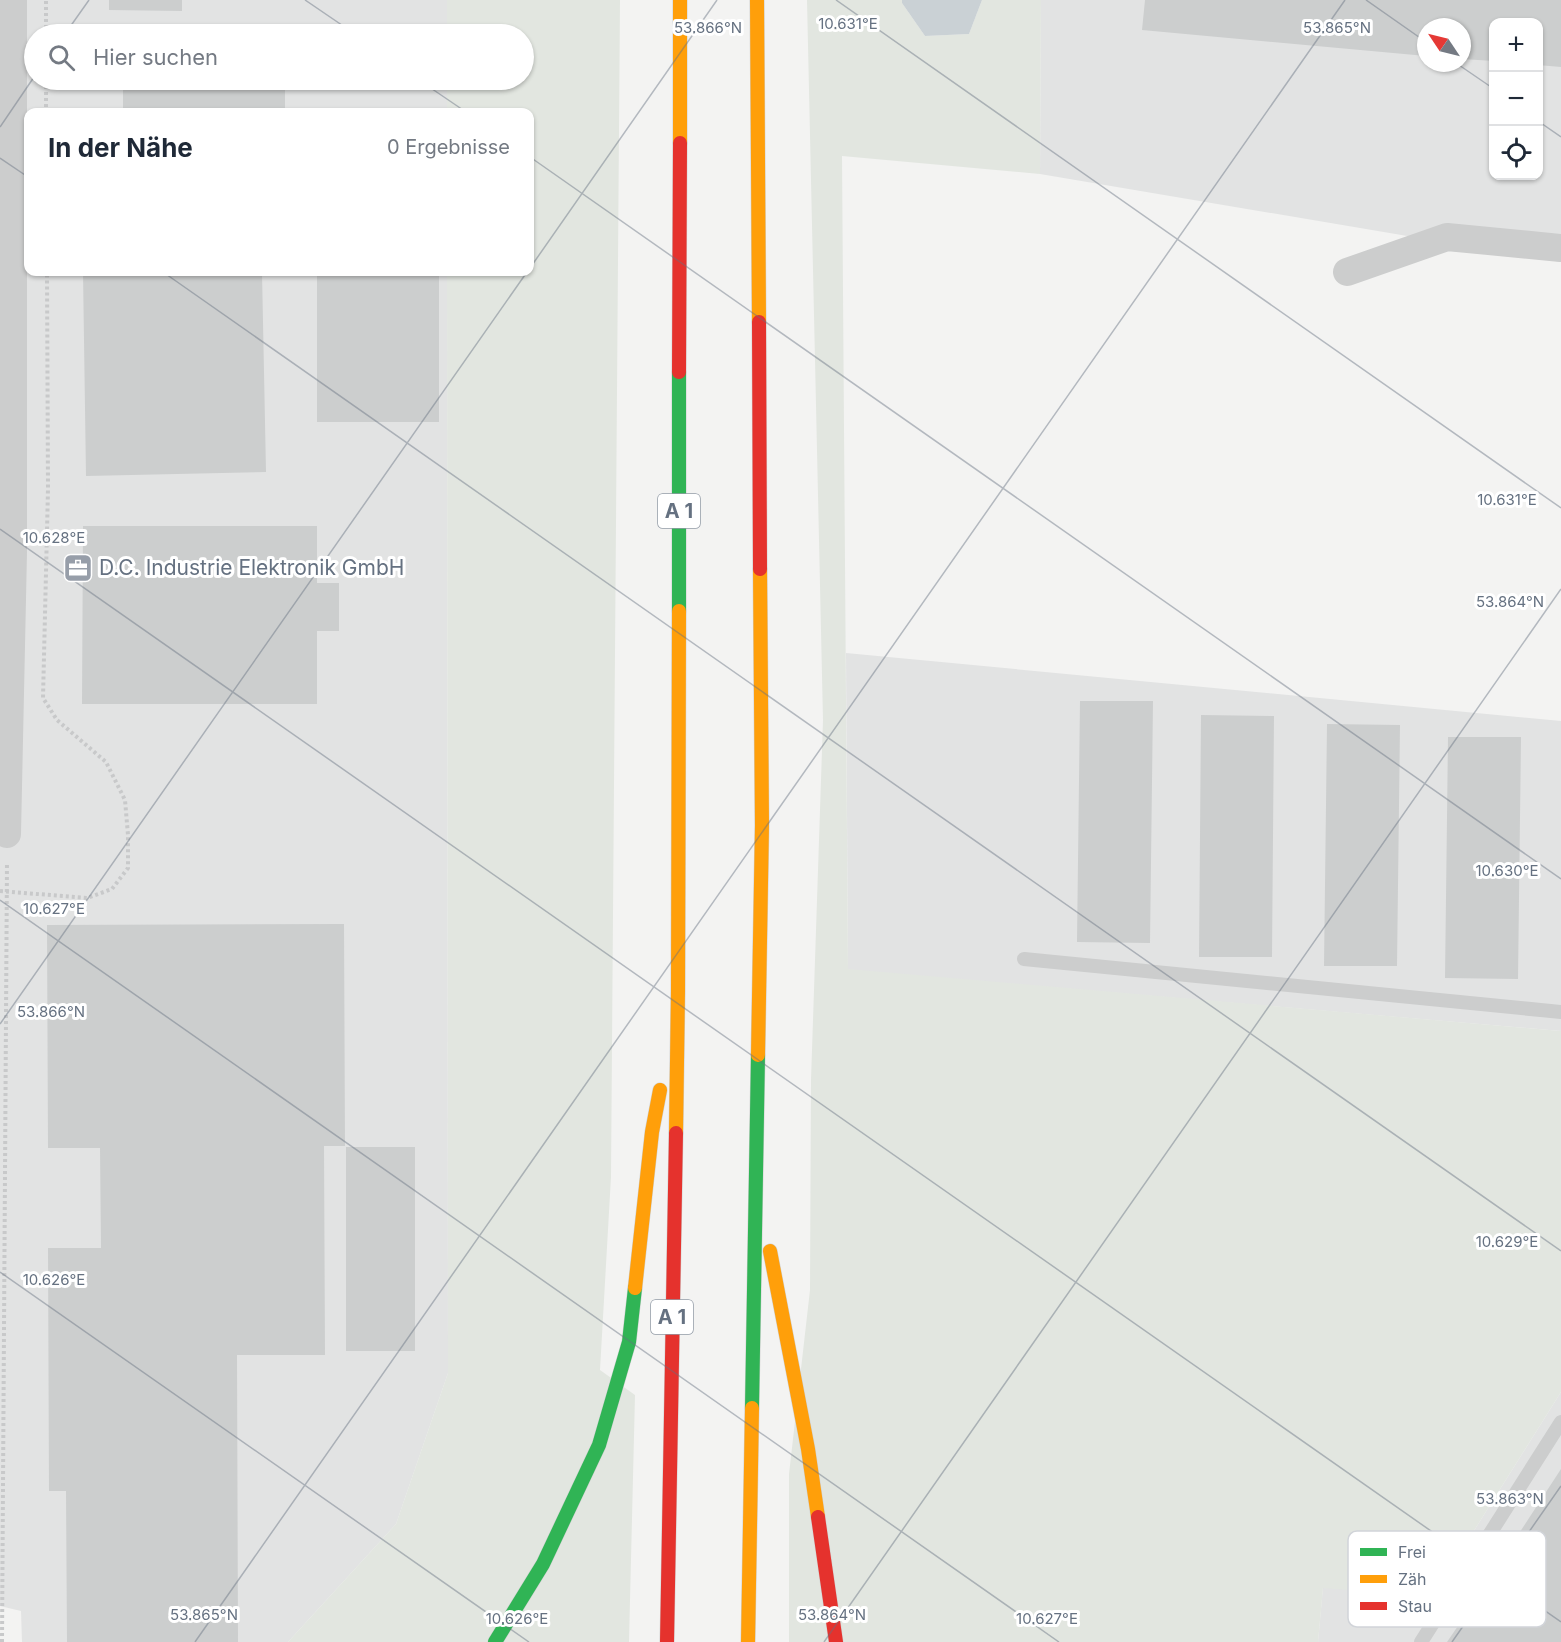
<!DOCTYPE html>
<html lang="de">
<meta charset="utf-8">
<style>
:root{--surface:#fff;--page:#f6f6f7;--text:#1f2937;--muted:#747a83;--line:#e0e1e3}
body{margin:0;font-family:Inter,sans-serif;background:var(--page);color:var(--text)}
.controls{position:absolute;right:18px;top:18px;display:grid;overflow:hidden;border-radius:12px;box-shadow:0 2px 4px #0004}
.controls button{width:54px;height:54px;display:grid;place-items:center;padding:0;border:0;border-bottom:2px solid var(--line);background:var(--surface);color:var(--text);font:30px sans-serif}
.compass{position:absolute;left:1417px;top:18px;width:54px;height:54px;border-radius:50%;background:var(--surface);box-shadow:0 2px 4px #0004;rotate:305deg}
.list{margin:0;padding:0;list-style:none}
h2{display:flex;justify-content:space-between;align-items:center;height:78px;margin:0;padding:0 24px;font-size:26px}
h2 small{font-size:20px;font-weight:400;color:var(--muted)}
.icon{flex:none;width:33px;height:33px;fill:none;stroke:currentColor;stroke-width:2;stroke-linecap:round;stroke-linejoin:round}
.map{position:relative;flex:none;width:1561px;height:1642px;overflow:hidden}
.search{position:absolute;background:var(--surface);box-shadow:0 2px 4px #0004;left:24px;top:24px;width:510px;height:66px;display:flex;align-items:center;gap:15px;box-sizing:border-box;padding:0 21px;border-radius:33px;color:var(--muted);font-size:22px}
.panel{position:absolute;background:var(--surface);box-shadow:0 2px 4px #0004;left:24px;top:108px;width:510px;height:168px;border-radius:12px}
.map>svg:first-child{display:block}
.built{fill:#e2e3e3;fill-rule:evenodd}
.green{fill:#e2e6e0}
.water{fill:#cad1d5}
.building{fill:#cccece}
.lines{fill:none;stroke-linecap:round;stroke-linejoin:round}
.fast-casing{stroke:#d0d1d1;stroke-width:15}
.slow-casing{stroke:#d0d1d1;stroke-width:15}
.jam-casing{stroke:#d0d1d1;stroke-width:15}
.path{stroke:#c8c9ca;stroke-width:4;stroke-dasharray:3 3;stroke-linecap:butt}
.lane{stroke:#cccdcd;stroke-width:14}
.street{stroke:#cccdcd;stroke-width:28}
.fast{stroke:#30b455;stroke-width:14}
.slow{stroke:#ff9f0a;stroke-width:14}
.jam{stroke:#e5322d;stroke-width:14}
.ticks{fill:none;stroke:#657181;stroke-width:1.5;stroke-opacity:0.45}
.labels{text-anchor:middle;stroke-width:6;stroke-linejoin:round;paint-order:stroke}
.shield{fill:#fff;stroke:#939ca7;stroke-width:1.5}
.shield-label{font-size:20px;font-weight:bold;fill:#657181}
.poi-label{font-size:21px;fill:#657181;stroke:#fff;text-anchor:start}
.key{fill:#fff;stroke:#d1d4d9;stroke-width:1.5}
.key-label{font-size:16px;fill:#657181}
.ticks-label{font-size:15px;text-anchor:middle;fill:#657181;stroke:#fff;stroke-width:6;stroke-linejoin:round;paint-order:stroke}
</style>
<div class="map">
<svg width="1561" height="1642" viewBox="0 0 1561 1642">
<rect width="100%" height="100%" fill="#f3f3f2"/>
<path class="built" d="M0 0H447V34H34V80H447V112H28V272H447L448 1373 396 1524 288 1642H22L21 1611 0 1606Z
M1041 0H1561V262L1040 174ZM1494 22H1538V176H1494ZM1426 27H1462V63H1426Z
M846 653 1561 721V1031L848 970Z
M1561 1392V1642H1318L1323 1587 1433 1596Z"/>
<path class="green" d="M447 0H620L611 1177 600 1370 635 1395 629 1642H288L396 1524 448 1373 447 272H530V112H447V80H524V34H447Z
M807 0H902V3L925 36 969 34 982 0H1041L1040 174 842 156 848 969 1561 1031V1392L1433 1596 1323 1588 1318 1642H789V1474L810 1290 811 1080 823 720Z"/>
<path class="water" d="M902 0H982L969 34 925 36 902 3Z"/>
<path class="building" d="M109 0H182V11L109 10Z
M1145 0H1561V67L1538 65V22H1494V61L1462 59V27H1426V56L1142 30Z
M123 80H285V112H123Z
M83 272H262L266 472 86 476Z
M317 272H439V422H317Z
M83 526H317V583H339V631H317V704H82Z
M1080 701H1153L1150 943 1077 942Z
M1201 715 1274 716 1272 957H1199Z
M1327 724 1400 725 1397 966H1324Z
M1448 737H1521L1518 979 1445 978Z
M344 924 345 1146H324L325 1355H237L238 1642H67L66 1491H49L48 1248H101L100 1148H48L47 925Z
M346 1147H415V1351H346Z
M1561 1469V1642H1447L1471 1607Z"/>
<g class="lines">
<g class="fast-casing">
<path id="fast" d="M679 611V372
M752 1408 758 1055
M495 1642 543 1564 599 1445 629 1342 635 1288"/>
</g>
<g class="slow-casing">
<path id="slow" d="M757 0 759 322
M680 143V0
M758 1055 762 825 760 569
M676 1133 678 991 679 611
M770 1251 808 1449 818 1517
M635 1288 652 1132 660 1090
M748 1642 752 1408"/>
</g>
<g class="jam-casing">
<path id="jam" d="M759 322 760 569
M679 372 680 143
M818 1517 836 1642
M667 1642 676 1133"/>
</g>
<path class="path" d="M46 34V0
M46 80V112
M0 891 87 898 112 889 128 868V835L125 800 106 762 57 720 43 698 48 489 47 272
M2 1642 7 862"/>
<path class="lane" d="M1024 959 1561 1012
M1421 1642 1561 1422"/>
<path class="street" d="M1347 272 1447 237 1561 248
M7 834 13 552V0"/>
<use href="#fast" class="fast"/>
<use href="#slow" class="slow"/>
<use href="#jam" class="jam"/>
</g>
<path class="ticks" d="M305 0 355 34M836 0 1561 508M1366 0 1426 42M65 34 89 0M1456 63 1494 89M419 80 466 112M1538 121 1561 137M0 127 34 77M530 157 1561 879M0 158 28 177M530 268 717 0M163 272 1561 1251M0 529 1561 1622M0 900 1059 1642M0 1024 527 272M0 1272 529 1642M195 1642 1345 0M824 1642 1561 589M1452 1642 1561 1486"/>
<defs>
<g id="office-square" transform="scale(1.5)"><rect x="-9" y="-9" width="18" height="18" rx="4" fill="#979ea9" stroke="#fff"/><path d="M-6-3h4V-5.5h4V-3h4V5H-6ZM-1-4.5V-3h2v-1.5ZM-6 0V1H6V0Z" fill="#fff"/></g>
</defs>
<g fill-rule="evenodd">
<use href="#office-square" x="78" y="568"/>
</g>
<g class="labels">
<g class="shield">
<rect x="658" y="494" width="42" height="34" rx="4.5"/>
<rect x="651" y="1300" width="42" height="34" rx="4.5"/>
</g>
<g class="shield-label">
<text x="679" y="518">A 1</text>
<text x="672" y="1324">A 1</text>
</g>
<g class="poi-label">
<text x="99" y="575">D.C. Industrie Elektronik GmbH</text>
</g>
</g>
<rect x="1348" y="1531" width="198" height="96" rx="9" class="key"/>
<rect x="1360" y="1548" width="27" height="8" fill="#30b455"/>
<rect x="1360" y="1575" width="27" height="8" fill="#ff9f0a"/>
<rect x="1360" y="1602" width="27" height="8" fill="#e5322d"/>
<g class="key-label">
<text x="1398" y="1558">Frei</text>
<text x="1398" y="1585">Zäh</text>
<text x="1398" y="1612">Stau</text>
</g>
<g class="ticks-label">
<text x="848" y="29">10.631°E</text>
<text x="708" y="33">53.866°N</text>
<text x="1337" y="33">53.865°N</text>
<text x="1507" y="505">10.631°E</text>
<text x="54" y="543">10.628°E</text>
<text x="1510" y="607">53.864°N</text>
<text x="1507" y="876">10.630°E</text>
<text x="54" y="914">10.627°E</text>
<text x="51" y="1017">53.866°N</text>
<text x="1507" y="1247">10.629°E</text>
<text x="54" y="1285">10.626°E</text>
<text x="1510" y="1504">53.863°N</text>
<text x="204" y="1620">53.865°N</text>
<text x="832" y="1620">53.864°N</text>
<text x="517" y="1624">10.626°E</text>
<text x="1047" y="1624">10.627°E</text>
</g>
</svg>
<div class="controls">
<button>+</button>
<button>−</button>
<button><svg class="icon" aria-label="locate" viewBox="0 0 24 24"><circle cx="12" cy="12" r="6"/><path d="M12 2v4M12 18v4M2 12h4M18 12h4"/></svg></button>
</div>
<svg class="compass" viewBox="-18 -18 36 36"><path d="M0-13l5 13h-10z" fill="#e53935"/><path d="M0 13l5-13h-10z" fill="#747a83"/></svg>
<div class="search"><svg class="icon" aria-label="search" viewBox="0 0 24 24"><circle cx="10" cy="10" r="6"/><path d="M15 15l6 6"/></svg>Hier suchen</div>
<section class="panel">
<h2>In der Nähe<small>0 Ergebnisse</small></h2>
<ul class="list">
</ul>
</section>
</div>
